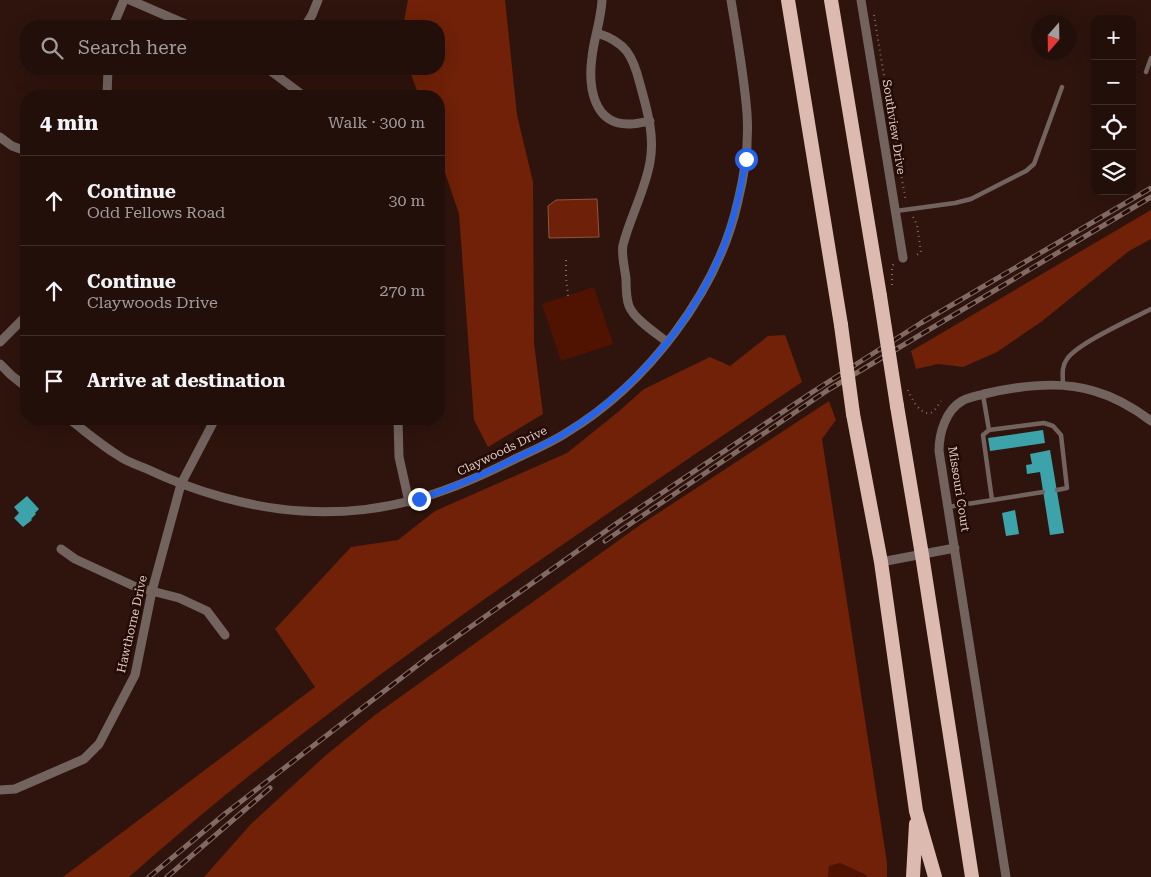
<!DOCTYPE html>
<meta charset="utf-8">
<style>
:root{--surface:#220f0a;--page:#2a1813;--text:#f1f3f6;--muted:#a29c9c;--line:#3f2f2b}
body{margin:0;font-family:"Roboto Serif",serif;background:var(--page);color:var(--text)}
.controls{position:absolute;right:15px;top:15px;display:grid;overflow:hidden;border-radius:10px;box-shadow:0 5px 20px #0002}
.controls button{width:45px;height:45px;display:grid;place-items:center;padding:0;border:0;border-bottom:1px solid var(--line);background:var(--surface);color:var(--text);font:25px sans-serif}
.compass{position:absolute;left:1031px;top:15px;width:45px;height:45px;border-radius:50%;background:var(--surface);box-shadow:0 5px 20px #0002;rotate:200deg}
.stop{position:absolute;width:15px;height:15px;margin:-11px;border:4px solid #2563eb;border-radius:50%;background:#fff}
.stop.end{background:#2563eb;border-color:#fff;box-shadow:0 1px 5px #0008}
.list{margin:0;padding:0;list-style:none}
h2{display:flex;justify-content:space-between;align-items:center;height:65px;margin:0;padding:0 20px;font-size:21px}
h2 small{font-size:16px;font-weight:400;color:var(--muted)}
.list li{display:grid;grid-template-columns:32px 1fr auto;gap:15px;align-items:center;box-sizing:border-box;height:90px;padding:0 20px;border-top:1px solid var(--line)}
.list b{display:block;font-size:19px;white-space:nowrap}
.list p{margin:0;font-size:16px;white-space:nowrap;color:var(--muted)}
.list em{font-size:16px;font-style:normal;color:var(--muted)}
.icon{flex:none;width:28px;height:28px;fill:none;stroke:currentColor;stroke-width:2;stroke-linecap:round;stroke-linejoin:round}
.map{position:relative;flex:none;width:1151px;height:877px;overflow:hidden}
.search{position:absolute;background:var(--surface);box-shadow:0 5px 20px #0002;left:20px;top:20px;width:425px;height:55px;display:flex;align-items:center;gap:12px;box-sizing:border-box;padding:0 18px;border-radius:20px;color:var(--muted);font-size:19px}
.panel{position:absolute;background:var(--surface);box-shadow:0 5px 20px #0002;left:20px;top:90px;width:425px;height:335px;border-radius:20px}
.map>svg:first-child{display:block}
.green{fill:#501302}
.forest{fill:#702108}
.water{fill:#6f2008;stroke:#915441}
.building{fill:#3ca3aa}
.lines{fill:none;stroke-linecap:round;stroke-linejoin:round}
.path{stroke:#826c66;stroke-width:2;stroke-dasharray:1 4;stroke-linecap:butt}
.service{stroke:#72635f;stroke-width:4.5}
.minor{stroke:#72635f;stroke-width:9}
.trunk{stroke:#dcbab0;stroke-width:14}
.rail-casing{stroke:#816a64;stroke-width:5}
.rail{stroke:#240b05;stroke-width:3;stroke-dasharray:9;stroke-linecap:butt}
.trunk-bridge{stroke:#dcbab0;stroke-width:14}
.route{stroke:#2563eb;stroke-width:6}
.labels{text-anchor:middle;stroke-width:5;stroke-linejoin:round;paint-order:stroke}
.street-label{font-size:12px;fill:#dfccc7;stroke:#240b05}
</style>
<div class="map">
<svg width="1151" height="877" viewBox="0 0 1151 877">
<rect width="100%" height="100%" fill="#2e140d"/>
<path class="green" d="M594 287 613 344 561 361 542 304Z
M840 863 867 876V877H828L829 866Z"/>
<path class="forest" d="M408 0H505L517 115 533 182 534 343 543 414 488 447 474 420 459 214 439 155V96H419L409 69H439V26H403Z
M1151 210V239L1129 251 1041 322 997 352 963 367 938 364 916 369 911 351Z
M785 335 802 382C571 538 338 692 129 877H63L315 687 275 629 351 547 398 540 435 511 567 453 618 412 644 389 710 357 730 366 768 336Z
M829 401 836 420 822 439 887 863V877H867L866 875 840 863 829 866 828 877H204L251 824 325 756 375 715 640 525Z"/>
<path class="water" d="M597 199 599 237 549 238 548 206 556 200Z"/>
<path class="building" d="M1043 430 1045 443 990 451 988 438Z
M1050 450 1064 533 1050 535 1040 472 1027 474 1026 465 1032 464 1030 454Z
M27 496 39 509 35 513 36 514 31 519 32 520 23 527 14 518 19 513 14 507Z
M1015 510 1019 534 1006 536 1002 513Z"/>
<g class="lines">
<path class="path" d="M874 15 885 82
M887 89 891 116 897 134 896 146 906 202
M913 217 917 225 921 252 914 257
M566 260V277L568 296
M892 285V267L895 261
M908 390C911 398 920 415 930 413 935 412 938 405 941 401"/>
<path class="service" d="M1146 72 1151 58
M896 211 955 203 971 199 1026 171 1034 164 1062 87
M1063 386C1063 376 1061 367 1067 359 1078 343 1132 319 1151 309
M983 395 989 430 1044 423 1053 426 1061 435 1067 488 1057 490
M989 430 983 435 992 500
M948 507 1043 492"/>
<path class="minor" d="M130 0 190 26
M602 0C601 20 594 38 592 57 588 86 593 126 631 124 637 124 644 122 650 121
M861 0 903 258
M113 26 124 0
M305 26 312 15 318 0
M597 33C626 42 633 56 640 84 647 110 655 135 650 162 645 191 630 217 623 245 621 255 625 269 626 279 626 288 626 298 629 306 634 319 656 333 667 342
M268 69 304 96
M107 96 108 69
M0 137 12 146 26 151
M0 342 26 316
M0 364 11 375 26 387
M69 419C85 431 101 445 119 456 127 462 138 465 147 469 193 491 250 508 302 511 380 516 442 496 511 461 529 452 549 444 566 433 646 385 718 292 738 201 745 173 749 142 747 113 744 75 737 37 731 0
M398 419 399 457 409 502
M61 549 75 559 136 587 179 598 207 611 225 635
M881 562 955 548
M0 790 15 789 84 759 99 744 135 675 152 591 181 484 215 419
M1006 877 939 451C939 433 946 410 962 401 968 397 977 396 984 394 1018 386 1059 380 1094 391 1115 397 1134 408 1151 421"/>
<path class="trunk" d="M788 0 841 325
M831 0 880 296
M897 406 922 555 972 877
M853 414 881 562 916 811 935 877
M913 877 916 824"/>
<g class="rail-casing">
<path id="rail" d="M605 541 828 390 1151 197
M149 877 226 813 431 655 617 523 814 391 921 323 1151 188
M167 877 270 788"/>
</g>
<use href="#rail" class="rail"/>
<path class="trunk-bridge" d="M880 296 897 406
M841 325 853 414"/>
</g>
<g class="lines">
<path class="route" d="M419 499C453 488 484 474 516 458 533 450 551 442 567 432 636 389 695 320 725 243 735 216 741 188 746 159"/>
</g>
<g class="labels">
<g class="street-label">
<text transform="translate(894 127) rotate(81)" y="4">Southview Drive</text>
<text transform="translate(502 451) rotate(-26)" y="4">Claywoods Drive</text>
<text transform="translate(959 489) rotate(81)" y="4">Missouri Court</text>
<text transform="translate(132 624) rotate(-77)" y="4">Hawthorne Drive</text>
</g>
</g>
</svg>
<div class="controls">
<button>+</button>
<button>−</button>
<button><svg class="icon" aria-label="locate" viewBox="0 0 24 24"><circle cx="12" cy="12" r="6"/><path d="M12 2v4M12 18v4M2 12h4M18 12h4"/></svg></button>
<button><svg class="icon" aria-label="layers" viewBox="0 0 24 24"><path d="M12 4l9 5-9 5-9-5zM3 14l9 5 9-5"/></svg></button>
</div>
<svg class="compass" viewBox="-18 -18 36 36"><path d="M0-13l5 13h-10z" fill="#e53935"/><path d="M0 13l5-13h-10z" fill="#a29c9c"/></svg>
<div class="stop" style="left:746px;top:159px"></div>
<div class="stop end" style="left:419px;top:499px"></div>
<div class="search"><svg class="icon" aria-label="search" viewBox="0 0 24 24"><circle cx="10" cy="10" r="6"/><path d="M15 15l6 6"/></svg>Search here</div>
<section class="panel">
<h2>4 min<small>Walk · 300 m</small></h2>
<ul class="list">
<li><svg class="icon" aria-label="ahead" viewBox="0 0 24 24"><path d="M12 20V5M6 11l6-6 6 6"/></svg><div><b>Continue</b><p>Odd Fellows Road</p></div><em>30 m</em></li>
<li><svg class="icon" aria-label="ahead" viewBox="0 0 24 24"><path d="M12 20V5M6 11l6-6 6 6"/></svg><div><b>Continue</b><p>Claywoods Drive</p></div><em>270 m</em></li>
<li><svg class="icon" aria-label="arrive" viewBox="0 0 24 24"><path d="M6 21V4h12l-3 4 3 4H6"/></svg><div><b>Arrive at destination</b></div></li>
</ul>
</section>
</div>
